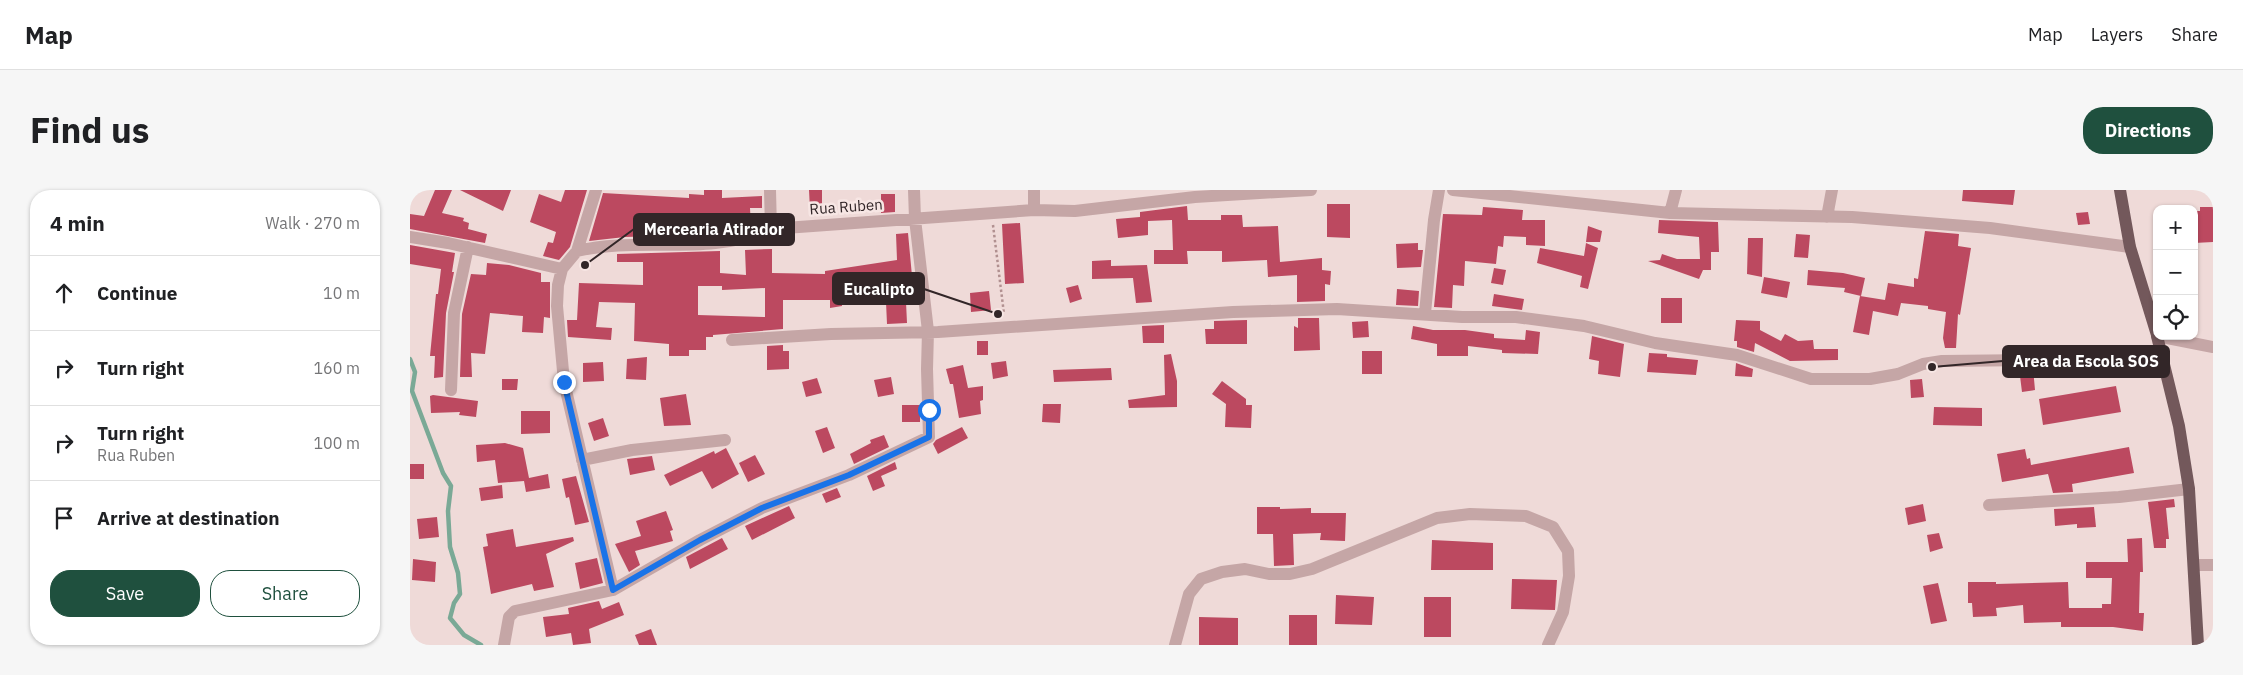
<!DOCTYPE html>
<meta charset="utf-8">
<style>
:root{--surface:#fff;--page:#f6f6f6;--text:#202124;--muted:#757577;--line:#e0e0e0;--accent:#1f503e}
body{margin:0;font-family:"IBM Plex Sans",sans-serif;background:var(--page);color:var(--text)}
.controls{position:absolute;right:15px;top:15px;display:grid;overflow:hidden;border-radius:10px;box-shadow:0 1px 4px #0004}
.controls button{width:45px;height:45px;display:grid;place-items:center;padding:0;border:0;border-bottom:1px solid var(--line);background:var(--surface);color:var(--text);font:25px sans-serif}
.stop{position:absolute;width:15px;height:15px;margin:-11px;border:4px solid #1a73e8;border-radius:50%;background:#fff}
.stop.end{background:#1a73e8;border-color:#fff;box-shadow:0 1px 5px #0008}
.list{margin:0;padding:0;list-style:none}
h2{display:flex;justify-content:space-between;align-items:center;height:65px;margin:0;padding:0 20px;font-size:21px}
h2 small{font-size:16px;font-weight:400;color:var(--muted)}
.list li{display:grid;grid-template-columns:32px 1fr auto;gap:15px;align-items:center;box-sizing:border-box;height:75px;padding:0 20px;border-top:1px solid var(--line)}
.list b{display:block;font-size:19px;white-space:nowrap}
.list p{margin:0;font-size:16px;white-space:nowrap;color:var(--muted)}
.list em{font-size:16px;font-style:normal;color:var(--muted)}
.actions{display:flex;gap:10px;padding:15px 20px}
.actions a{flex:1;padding:11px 0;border:1px solid var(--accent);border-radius:20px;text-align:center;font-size:18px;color:var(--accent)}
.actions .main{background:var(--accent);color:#fff}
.icon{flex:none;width:28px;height:28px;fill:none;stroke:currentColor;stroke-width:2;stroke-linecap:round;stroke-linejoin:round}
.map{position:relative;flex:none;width:1803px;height:455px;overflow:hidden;border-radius:20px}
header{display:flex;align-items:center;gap:30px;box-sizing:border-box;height:70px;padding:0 25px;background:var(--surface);border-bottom:1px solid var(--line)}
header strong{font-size:24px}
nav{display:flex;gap:28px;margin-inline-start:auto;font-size:18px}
.intro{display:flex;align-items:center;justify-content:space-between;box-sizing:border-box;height:120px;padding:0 30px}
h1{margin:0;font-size:35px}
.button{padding:12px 22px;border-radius:20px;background:var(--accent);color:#fff;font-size:18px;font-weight:700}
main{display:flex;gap:30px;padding:0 30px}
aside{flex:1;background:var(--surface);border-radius:20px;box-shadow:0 1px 4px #0004}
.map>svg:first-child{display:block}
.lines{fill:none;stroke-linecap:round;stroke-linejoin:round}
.stream{stroke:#7aa996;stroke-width:4.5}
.building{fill:#bc4960;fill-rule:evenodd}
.path{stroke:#b19090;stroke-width:2.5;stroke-dasharray:2.5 2.5;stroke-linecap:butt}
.minor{stroke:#c5a6a6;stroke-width:12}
.major{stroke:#73585b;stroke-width:12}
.route{stroke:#1a73e8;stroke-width:6}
.labels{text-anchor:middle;stroke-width:5;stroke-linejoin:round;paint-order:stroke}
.street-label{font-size:15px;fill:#322628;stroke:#f7e6e4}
.leader{fill:none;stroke:#322628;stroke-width:2}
.callout-dot{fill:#322628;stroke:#f7e6e4;stroke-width:2}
.callout{fill:#322628;stroke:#322628;stroke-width:2}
.callout-label{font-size:16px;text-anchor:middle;font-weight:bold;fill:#fff}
</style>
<header>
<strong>Map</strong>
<nav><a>Map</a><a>Layers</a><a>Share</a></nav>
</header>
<div class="intro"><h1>Find us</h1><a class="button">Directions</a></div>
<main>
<aside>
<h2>4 min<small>Walk · 270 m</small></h2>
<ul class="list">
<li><svg class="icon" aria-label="ahead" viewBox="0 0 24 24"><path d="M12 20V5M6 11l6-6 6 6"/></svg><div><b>Continue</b></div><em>10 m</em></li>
<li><svg class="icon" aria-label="right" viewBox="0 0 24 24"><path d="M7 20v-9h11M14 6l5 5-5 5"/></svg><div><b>Turn right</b></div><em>160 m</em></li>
<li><svg class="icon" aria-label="right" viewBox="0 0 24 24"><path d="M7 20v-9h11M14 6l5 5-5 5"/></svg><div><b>Turn right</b><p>Rua Ruben</p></div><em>100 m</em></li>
<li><svg class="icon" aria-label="arrive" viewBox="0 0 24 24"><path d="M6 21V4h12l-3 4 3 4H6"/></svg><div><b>Arrive at destination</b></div></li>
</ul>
<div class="actions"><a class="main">Save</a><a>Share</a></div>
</aside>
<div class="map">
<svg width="1803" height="455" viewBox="0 0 1803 455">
<rect width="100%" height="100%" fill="#efdad8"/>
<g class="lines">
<path class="stream" d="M0 169 5 182 2 201 33 283 41 296 38 321 40 357 48 383 50 404 44 413 40 428 54 445 71 455"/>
</g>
<path class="building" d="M25 0H42L32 23 54 28 53 31 59 33 58 39 77 44 75 53 0 39V24L14 26Z
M50 0H101L93 21Z
M155 0H177L160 57 149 70 133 66 138 52 143 53 146 42 120 32 129 4 151 12Z
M294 0H312V8L352 6V18H340L341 37 312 44 215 47 179 51 193 3 279 8V4L294 5Z
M399 0H412V20H400Z
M1553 0H1605L1603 15 1552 11Z
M471 4H485V22L471 23Z
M917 14H940V48L917 47Z
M777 16 778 30H811V25H832L833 37 868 36 870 72 912 68V80L921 81 920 95 915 94V111L887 112V85L858 87 857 70 812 72V61H777L778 74H744V60H763L762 30 738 31V45L708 48 706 29 730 27V22Z
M1073 17 1113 20 1112 30H1135V56L1116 55V47L1094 46 1093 57 1088 56 1086 74 1055 71 1054 96 1043 95 1042 118 1024 117 1033 24 1072 25Z
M1790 17H1803V52L1784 53V21H1790Z
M1678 22 1680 34 1668 35 1666 23Z
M1249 30 1308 32 1309 62H1301V80H1293L1289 89 1238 71 1250 70 1252 64 1267 69H1290L1289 47 1248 43Z
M610 33 614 93 595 94 592 34Z
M1178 36 1192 41 1190 52H1176Z
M1515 41 1549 44 1548 56 1561 58 1550 125 1548 124 1546 158H1535L1533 148 1536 122 1518 119V116L1491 113 1488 126 1463 121 1459 145 1443 142 1450 106 1475 110 1478 93 1504 97V88L1508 89Z
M498 43 502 86 482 88V99L468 100V89L431 94 432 116 420 118V110H373V139L303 145V147H296V160H279V166H259V154L224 151 225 113 189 112 186 137 202 138 201 150 158 147 157 130H167L169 93 233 95V72H207V64L310 61V83L336 85 335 60 362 59V83L415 84V81L487 70 486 44ZM288 96H312V100L355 98V127L288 125Z
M1386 44 1400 45 1398 68 1384 67Z
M1338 48H1353L1352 87 1337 84Z
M1008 53V60H1013L1011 77 987 78 986 54Z
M1176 53 1188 58 1178 99 1170 97 1172 86 1127 73 1130 58 1174 66Z
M0 55 45 63 42 82H44L36 123 33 187 24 188 25 166H20L26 104H28L31 79 0 74Z
M701 70V76L737 75 742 112 726 113 723 88 682 89V71Z
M77 73 99 75 131 83V92H140V128L134 127 133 143 112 142 113 126 80 123 75 164 61 163 62 187H50L52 124 61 84 76 85Z
M1084 78 1096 80 1093 95 1081 93Z
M1398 80 1433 83 1455 88 1451 106 1434 102 1435 98 1397 95Z
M1354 87 1380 92 1377 108 1351 103Z
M668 95 672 109 660 113 656 98Z
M987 99 1009 101 1008 116 986 115Z
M579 101 581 120 561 122 560 103Z
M1084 104 1114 109 1112 120 1082 116Z
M1251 108H1272V133H1251Z
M476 112H496L497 133 477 134Z
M888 128H909L910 160 884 161V136L888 138Z
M837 130V154H796L795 139H804V131Z
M1326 130 1350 131V140L1371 151 1375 144 1388 151 1403 150 1404 159H1428V170L1380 171 1345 153 1344 162 1327 157V151H1324Z
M958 131 959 147 943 148 942 132Z
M754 135V153H733L732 136Z
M1003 136 1023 140H1055L1084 144V148L1115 150 1116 140 1130 142 1128 164 1092 163V160L1058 156V166H1027V154L1001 149Z
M1182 146 1214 154 1210 187 1188 184 1189 171 1179 169Z
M567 151H578V165H567Z
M373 155V161H379V179L357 180V156Z
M952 161H972V184H952Z
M1239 163 1257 164V167L1288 170 1286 185 1237 182Z
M761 164 767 191V217L719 218 718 210 755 205 754 165Z
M237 167 236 190 216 189 217 169Z
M596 171 598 186 583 189 581 173Z
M193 172 194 191 173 192V173Z
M1326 173 1343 179 1342 187 1325 186Z
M553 175 558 198 573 196V210L570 211 571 224 549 228 543 194H540L536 179Z
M701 178 702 190 644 192 643 180Z
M1609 178H1623L1625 200 1612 202Z
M481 187 484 204 468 207 464 190Z
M407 188 412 203 396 207 392 192Z
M92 189H108L107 200H92Z
M1512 189 1514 207 1501 208 1500 190Z
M812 191 836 209V215H842L841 238 815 237 816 214 802 204Z
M1706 196 1711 222 1633 235 1629 209Z
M276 204 281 235 254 236 250 208Z
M23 205 68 211 66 227 49 225 50 222 21 223 20 206Z
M633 214H651L650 233 632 232Z
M492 215H510V232H492Z
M1524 217 1572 218V236L1523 235Z
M111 221H140V243L111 244Z
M193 228 199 246 184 251 178 233Z
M417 237 425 258 413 263 405 241Z
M552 237 558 248 528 264 523 254 526 250Z
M474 245 479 257 444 274 440 264 461 253 460 250Z
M95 253 113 258 119 288 138 284 140 298 116 302 114 291 88 293 85 270 67 272 66 255Z
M1719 257 1724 283 1662 294 1663 302 1643 303 1638 284 1592 292 1587 264 1615 259 1617 269 1620 268 1621 275Z
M316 258 329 284 302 299 292 281 260 296 254 285 304 261 305 264Z
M345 265 355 284 338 292 329 273Z
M242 266 245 280 220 285 217 269Z
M485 272 487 279 471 286 475 296 463 301 457 286Z
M0 274H14V289H0Z
M166 286 179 332 165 335 159 307 156 308 152 289Z
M92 295 93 308 71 311 69 298Z
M427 298 431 307 416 313 412 304Z
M1764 309 1765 317 1756 318 1759 349H1756V358H1744L1738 312Z
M1513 314 1516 331 1498 335 1495 318Z
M379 316 385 328 342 350 335 336Z
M847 317H870V319L901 318V323H936L935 351 910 350 911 343 883 344 884 375 864 376 863 344H847Z
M1684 317 1686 337 1667 338V334L1645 336 1644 319Z
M256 321 263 340 260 341 263 351 225 361 230 375 219 382 205 354 231 346 226 331Z
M27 327 29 347 9 349 7 329Z
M103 339 106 357 163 347 164 351 136 364 144 397 124 401 122 394 81 404 73 357 78 356 76 344Z
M1529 343 1533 358 1520 362 1517 345Z
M312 348 318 359 280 379 276 367Z
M1732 348 1733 382H1730L1729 423H1734L1733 441 1703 437H1651V432L1614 433 1613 415 1586 418 1587 426 1563 427 1562 413H1558V392H1586V394L1658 392 1659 418H1692V414H1701L1702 388H1676V372H1718L1717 349Z
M1022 350 1083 353V380H1021Z
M187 368 193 393 170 399 165 373Z
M3 369 26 372 25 392 2 390Z
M1102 389 1147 390 1145 420 1101 419Z
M1528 393 1537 431 1521 434 1513 396Z
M926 405 964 407 962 435 925 434Z
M1014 407H1041V447H1014Z
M189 411 192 419 209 412 214 425 179 439 181 453 163 455 161 443 136 447 133 427 159 424 158 418Z
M879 425H907V455H879Z
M789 427 828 428V455H789Z
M241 439 247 455H229L225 445Z"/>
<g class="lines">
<path class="path" d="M583 35 594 124"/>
<path class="minor" d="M186 0 167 61 152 79 148 95 147 116 154 192 203 400
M360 0 361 39
M624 0V20
M1043 0 1260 23 1442 27 1580 38 1720 57
M1260 23 1266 0
M1417 27 1422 0
M0 47 38 53 152 79
M167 61C231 46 297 67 361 39L624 20 665 21 785 7 901 0
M1015 123 1024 30 1029 0
M1747 146 1803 157
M322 150 421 144 528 142 823 122 927 119 1052 127H1106L1174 136 1245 153 1327 165 1401 189H1460L1488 184 1513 174 1532 171 1718 169 1752 166
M41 200 44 123 58 57
M172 270 222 260 315 250
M1579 315 1709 307 1779 299
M1785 375H1803
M94 455 99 427 105 421 203 400 290 350 352 318 439 285 519 247 517 179 518 141 505 29 504 0
M765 455 779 404 791 389 812 382 835 379 859 384H880L902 379 1027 328 1060 324 1116 326 1143 337 1158 361 1159 386 1153 422 1138 455"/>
<path class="major" d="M1710 0 1720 57 1747 145
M1747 146 1769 236 1779 299 1788 455"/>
</g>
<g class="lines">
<path class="route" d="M154 192 203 400 290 350 352 318 439 285 519 247V220"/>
</g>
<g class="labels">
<g class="street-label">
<text transform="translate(436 17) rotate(-4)" y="5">Rua Ruben</text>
</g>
</g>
<path class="leader" d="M175 75L224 39M588 124L514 99M1522 177L1593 171"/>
<g class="callout-dot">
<circle cx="175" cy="75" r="5"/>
<circle cx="588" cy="124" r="5"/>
<circle cx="1522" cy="177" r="5"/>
</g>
<g class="callout">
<rect x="224" y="24" width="160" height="31" rx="5"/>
<rect x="423" y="83" width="91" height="31" rx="5"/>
<rect x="1593" y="156" width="166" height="31" rx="5"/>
</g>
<g class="callout-label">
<text x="304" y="45">Mercearia Atirador</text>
<text x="469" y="105">Eucalipto</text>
<text x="1676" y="177">Area da Escola SOS</text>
</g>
</svg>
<div class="controls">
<button>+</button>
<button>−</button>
<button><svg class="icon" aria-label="locate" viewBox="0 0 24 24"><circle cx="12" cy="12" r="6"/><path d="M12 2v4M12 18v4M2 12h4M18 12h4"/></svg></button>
</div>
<div class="stop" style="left:519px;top:220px"></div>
<div class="stop end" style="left:154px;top:192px"></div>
</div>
</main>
